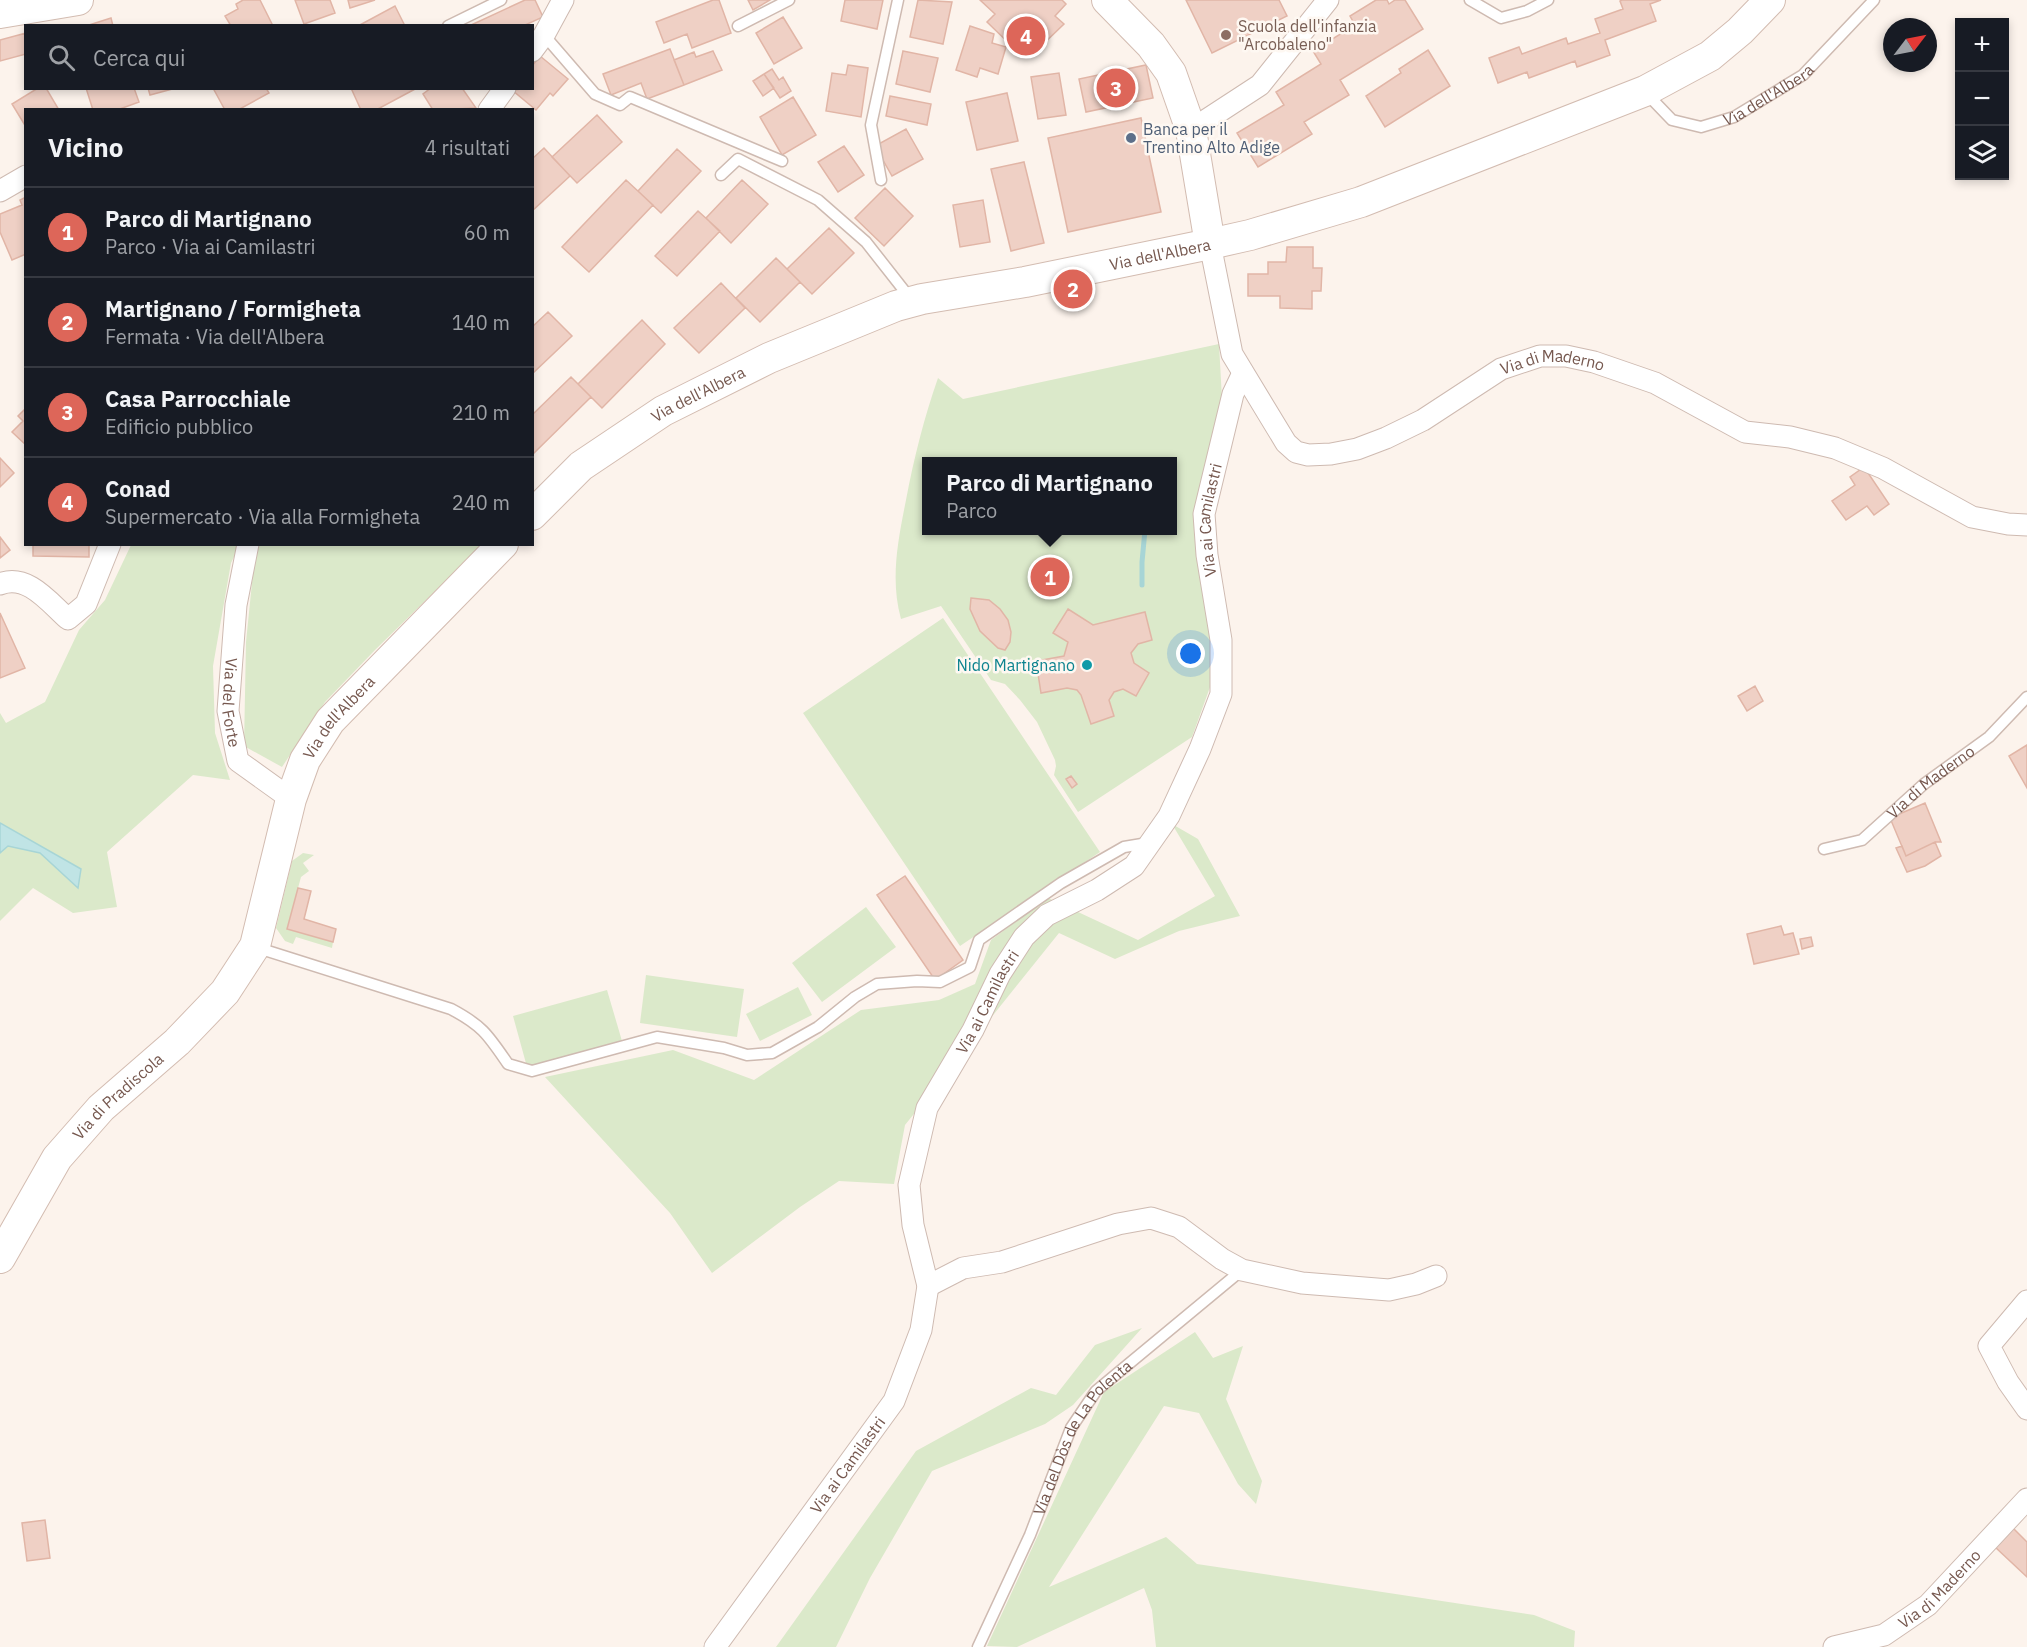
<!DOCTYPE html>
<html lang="it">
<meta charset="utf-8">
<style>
:root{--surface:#171b24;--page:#20242c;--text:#f1f3f6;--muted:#9ea1a6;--line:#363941;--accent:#dd6659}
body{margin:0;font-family:"IBM Plex Sans",sans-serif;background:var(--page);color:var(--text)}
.controls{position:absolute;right:18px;top:18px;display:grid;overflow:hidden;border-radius:0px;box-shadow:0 3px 9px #0003}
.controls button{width:54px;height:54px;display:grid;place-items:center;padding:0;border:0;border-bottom:2px solid var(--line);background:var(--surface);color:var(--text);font:30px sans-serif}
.compass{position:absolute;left:1883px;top:18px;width:54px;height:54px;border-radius:50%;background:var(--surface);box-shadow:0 3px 9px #0003;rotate:58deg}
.you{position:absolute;left:1191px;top:654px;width:21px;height:21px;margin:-15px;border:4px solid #fff;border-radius:50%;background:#1a73e8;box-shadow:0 0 0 9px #1a73e833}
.badge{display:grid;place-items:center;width:39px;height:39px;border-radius:50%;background:var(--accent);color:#fff;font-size:20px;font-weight:700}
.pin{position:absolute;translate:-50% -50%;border:3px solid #fff;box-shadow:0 2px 6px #0006}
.popup{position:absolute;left:922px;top:457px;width:255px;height:78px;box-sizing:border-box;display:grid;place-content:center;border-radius:0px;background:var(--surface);filter:drop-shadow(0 2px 4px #0005);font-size:20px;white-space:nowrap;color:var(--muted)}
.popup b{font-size:22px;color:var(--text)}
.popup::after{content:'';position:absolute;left:50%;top:100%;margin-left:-12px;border:12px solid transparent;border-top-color:var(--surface)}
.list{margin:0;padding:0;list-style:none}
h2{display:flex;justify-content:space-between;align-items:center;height:78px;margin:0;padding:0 24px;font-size:26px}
h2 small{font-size:20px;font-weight:400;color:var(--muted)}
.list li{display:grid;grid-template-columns:39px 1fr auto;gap:18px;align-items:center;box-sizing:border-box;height:90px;padding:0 24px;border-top:2px solid var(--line)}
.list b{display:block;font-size:22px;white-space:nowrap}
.list p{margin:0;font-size:20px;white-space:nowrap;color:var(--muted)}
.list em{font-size:20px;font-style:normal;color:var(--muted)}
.icon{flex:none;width:33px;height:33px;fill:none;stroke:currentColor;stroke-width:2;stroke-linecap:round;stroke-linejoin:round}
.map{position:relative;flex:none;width:2027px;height:1647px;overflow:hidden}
.search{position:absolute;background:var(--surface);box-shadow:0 3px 9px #0003;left:24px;top:24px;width:510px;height:66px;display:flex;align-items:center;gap:15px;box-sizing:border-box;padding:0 21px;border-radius:0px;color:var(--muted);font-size:22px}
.panel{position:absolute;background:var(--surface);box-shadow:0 3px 9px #0003;left:24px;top:108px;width:510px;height:438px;border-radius:0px}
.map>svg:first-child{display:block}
.green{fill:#dbe9ca;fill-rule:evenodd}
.water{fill:#c0e4e5;stroke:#a7d5d6;stroke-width:1.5}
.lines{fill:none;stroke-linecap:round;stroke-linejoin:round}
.stream{stroke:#a7d5d6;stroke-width:5}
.building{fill:#efd0c5;stroke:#e1b5a6;stroke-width:1.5}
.lane-casing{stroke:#cebab1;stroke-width:13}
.street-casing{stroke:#cebab1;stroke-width:23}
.secondary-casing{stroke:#d3bcb1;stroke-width:32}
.lane{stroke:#fff;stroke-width:10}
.street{stroke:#fff;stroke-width:21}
.secondary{stroke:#fff;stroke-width:30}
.education-dot{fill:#8d6e63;stroke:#fef8f2;stroke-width:2}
.service-dot{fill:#5c6f8a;stroke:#fef8f2;stroke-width:2}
.culture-dot{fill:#0f9aa8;stroke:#fef8f2;stroke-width:2}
.labels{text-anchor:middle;stroke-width:5;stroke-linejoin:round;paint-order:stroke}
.education-label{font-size:16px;fill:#785e54;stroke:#fef8f2;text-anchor:start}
.street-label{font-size:16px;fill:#76584f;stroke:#fef8f2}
.service-label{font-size:16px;fill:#4e5e75;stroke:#fef8f2;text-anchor:start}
.culture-label{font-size:16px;fill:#0d838f;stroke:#fef8f2;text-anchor:end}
</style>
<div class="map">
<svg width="2027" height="1647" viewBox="0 0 2027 1647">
<rect width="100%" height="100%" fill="#fcf3ec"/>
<path class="green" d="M1219 344 1222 399 1204 472 1214 676 1192 737 1078 812 1054 775 1056 766 1055 760 1037 722 1020 700 1005 684 991 680 941 606 901 619C890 580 898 540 906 500 914 458 924 418 938 378L963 399ZM927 462H1173V530H927Z
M131 545H240L231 563 213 666 215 733 230 780 193 775 107 852 117 907 73 913 33 888 0 921V853L8 846 40 853 78 888 81 869 0 823V713L6 723 45 702 79 630 105 600Z
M259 545H482L375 650 325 702 282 767 244 746 246 642 255 553Z
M943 618 1100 852 960 946 803 713Z
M1172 824 1198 839 1240 916 1179 931 1115 959 1059 933 905 1125 894 1184 839 1181 800 1207 712 1273 670 1213 545 1077 673 1050 754 1080 861 1010 939 1000 975 984 991 940 1048 898 1138 940 1215 896Z
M303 853 314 855 303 863 309 871 301 877 287 929 333 942 332 948 296 937 293 944 285 941 276 928 292 861Z
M866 907 896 947 822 1002 792 963Z
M646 975 744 989 737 1037 640 1023Z
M798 987 812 1015 760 1041 746 1014Z
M607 990 622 1041 527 1067 513 1016Z
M1142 1328 1073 1405 1045 1424 932 1471 870 1578 836 1647H776L916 1451 1031 1388 1056 1395 1095 1345Z
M1195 1332 1213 1358 1243 1346 1226 1399 1262 1481 1256 1504 1238 1484 1199 1413 1164 1406 1049 1587 1166 1537 1197 1564 1534 1615 1575 1631 1574 1647H1156L1152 1610 1144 1588 1017 1647 987 1646 1104 1392Z"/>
<path class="water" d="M0 823 81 869 78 888 40 853 8 846 0 853Z"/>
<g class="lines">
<path class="stream" d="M1142 585V562L1145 530"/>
</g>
<path class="building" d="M243 0H260L273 26H231L225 16 238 9 236 4Z
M295 0H330L335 13 304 24Z
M348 0H375L350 8Z
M525 0H535L543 17 523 26H469Z
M713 0H719L731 33 692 48 687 34 664 43 656 22Z
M748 0H770L753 10Z
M845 0H883L877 29 841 21Z
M918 0 952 2 943 44 910 37Z
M980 0H1062L1066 4 1055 16 1064 24 1038 49 1017 51 987 22 995 14Z
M1186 0H1279L1287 16 1212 53Z
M1376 0H1387L1389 4 1395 0H1405L1423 29 1340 80 1349 95 1304 122 1312 134 1258 167 1237 133 1284 105 1276 92 1321 64 1313 51 1355 25 1350 16Z
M1661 0 1650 4 1656 21 1605 40 1610 55 1577 67 1575 61 1529 78 1527 72 1498 83 1489 58 1519 47 1522 54 1566 38 1568 44 1600 33 1595 19 1623 9 1620 1 1622 0Z
M395 6 405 26H358Z
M783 17 802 48 774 64 756 33Z
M111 18 113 26H86Z
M970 26 994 34 992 43 1006 47 998 74 980 68 977 77 956 70Z
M26 33V54L0 61V40Z
M670 49 684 85 647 99 641 83 611 95 603 74Z
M1428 50 1450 86 1385 127 1366 96 1401 73 1399 69Z
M713 51 722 70 684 85 674 60 694 52 696 57Z
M903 51 938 58 930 92 896 84Z
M540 56 568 79 553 96 550 93 536 110 512 90 532 88V66Z
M848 65 868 68 861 117 826 111 832 73 846 75Z
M1146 65 1153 98 1086 112 1079 79Z
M772 69 779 80 783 77 791 91 780 98 764 74Z
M1059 73 1066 115 1038 119 1031 77Z
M764 74 774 88 763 96 753 81Z
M38 88H46L59 110H26V127L12 104Z
M86 88H134L139 102 117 110H93Z
M148 88H176L150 95Z
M213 88H266L269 93 238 110H225Z
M351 88H417L376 110H361Z
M431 88H462L476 108 433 110 423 94Z
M1007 93 1018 141 977 150 966 102Z
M890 96 931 104 927 125 886 116Z
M793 97 816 135 782 155 760 117Z
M597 115 622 142 577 183 552 157Z
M1141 118 1161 212 1068 232 1048 138Z
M906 129 923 159 892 176 875 146Z
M844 146 864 175 838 192 818 162Z
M544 148 570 176 532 211V159Z
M677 149 701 171 661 213 638 191Z
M1024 162 1044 243 1011 251 991 169Z
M626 180 653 205 589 272 562 247Z
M742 180 768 204 731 243 706 218Z
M885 188 913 216 884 246 855 218Z
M26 197V254L12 260 0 232V214L22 205 20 200Z
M983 200 990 242 960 247 953 205Z
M698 211 720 231 677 276 655 256Z
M829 228 854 253 812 294 787 269Z
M1287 247H1313V268H1322L1321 291H1312V309L1280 308V296H1248V274H1268V262H1286Z
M776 258 800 282 760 322 736 298Z
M721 283 745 308 699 353 674 328Z
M548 312 572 336 532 374V327Z
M642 320 665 344 602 408 578 384Z
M571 377 591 397 532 455V415Z
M26 408V445L12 432 23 421 18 416Z
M0 458 14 473 0 487Z
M1864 467 1889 504 1874 515 1867 506 1846 520 1832 501 1855 485 1850 477Z
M0 537 10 550 0 558Z
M33 544H89V557L33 556Z
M971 598 989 600 1000 609 1008 620 1011 632 1010 642 1005 650 998 648 980 631 970 609Z
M1068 609 1093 625 1145 612 1152 640 1138 644 1131 653 1134 663 1149 673 1136 696 1123 689 1114 692 1109 700 1114 716 1091 724 1081 695 1077 690 1067 688 1041 693 1036 661 1064 656 1068 642 1053 633Z
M0 613 25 668 0 678Z
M1755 686 1763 701 1747 711 1738 696Z
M2027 745V788L2009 756Z
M1071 776 1077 784 1072 788 1066 779Z
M1925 803 1941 842H1935L1906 856 1890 818Z
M1935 842 1941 856 1925 866 1907 872 1896 848 1902 846 1906 856Z
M905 876 963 960 935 980 877 895Z
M298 888 311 891 304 919 336 929 333 942 287 929Z
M1781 926 1784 935 1793 933 1799 954 1754 964 1747 934Z
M1811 937 1813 946 1802 949 1800 939Z
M45 1520 50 1558 27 1561 22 1523Z
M2013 1528 2027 1542V1577L1995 1547Z"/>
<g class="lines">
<g class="lane-casing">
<g id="lane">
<path d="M1470 0 1501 18 1527 11 1548 0"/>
<path d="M448 26 501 0"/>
<path d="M738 26 789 0"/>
<path d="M544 35 595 94 620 105 630 97 782 161"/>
<path id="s1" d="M1647 94 1672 120 1701 127 1734 117 1803 75 1874 0"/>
<path d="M721 175 738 159 818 200 866 242 910 298"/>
<path d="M881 180 871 125 898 0"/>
<path id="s2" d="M1824 849 1862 840 1924 784 1989 737 2027 697"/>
<path d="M255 947 451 1009C483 1026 488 1035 508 1064L532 1071 657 1037 724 1048 747 1055 772 1053 818 1027 855 997 877 984 917 981 940 982 970 967 979 940 1061 883 1124 847 1148 843"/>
<path id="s3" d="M978 1647 1030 1535 1071 1428 1096 1391 1242 1270"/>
</g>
</g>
<g class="street-casing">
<g id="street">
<path d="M532 51 544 35 563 0"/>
<path d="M489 110 505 88"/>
<path d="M1191 130 1260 85 1328 0"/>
<path d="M0 191 26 176"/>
<path id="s4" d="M1210 244 1232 354 1286 443 1296 452 1308 455 1331 454 1357 449 1386 438 1423 420 1501 369 1540 356H1566L1594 362 1655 383 1745 432 1790 437 1835 448 1883 468 1972 517 2008 524 2027 525"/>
<path id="s5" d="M248 544 236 605 228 711 238 761 291 799"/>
<path d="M0 584C27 573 49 602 68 619L86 604 110 544"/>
<path d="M928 1286 963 1268 1002 1262 1118 1224 1151 1218 1179 1227 1222 1259 1242 1270 1302 1283 1389 1290 1416 1284 1436 1276"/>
<path d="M2027 1301 1989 1346 2008 1382 2027 1409"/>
<path id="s6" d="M715 1647 894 1401 921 1330 928 1286 913 1225 909 1185 927 1108 973 1030 1000 974 1024 937 1047 915 1097 890 1134 866 1169 816 1200 749 1221 694V640L1207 555 1204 514 1233 394 1243 373"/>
<path id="s7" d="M1834 1647 1884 1635 1928 1605 2027 1499"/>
</g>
</g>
<g class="secondary-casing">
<g id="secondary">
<path d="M1107 0 1151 45 1171 73 1191 130 1210 244"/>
<path d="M0 13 78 0"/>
<path id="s8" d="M532 515 581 466 663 411 769 358 896 306 922 299 1025 282 1210 244 1250 235 1361 202 1645 91 1710 56 1740 31 1770 0"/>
<path id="s9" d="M0 1258 57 1158 101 1108 177 1042 225 992 255 946 291 799 305 760 330 721 503 544"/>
</g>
</g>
<use href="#lane" class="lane"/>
<use href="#street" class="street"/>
<use href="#secondary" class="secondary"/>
</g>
<circle class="education-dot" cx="1226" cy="35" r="6"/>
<circle class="service-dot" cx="1131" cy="138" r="6"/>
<circle class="culture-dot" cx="1087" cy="665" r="6"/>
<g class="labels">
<g class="education-label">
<text x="1238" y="32">Scuola dell'infanzia<tspan x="1238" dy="18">"Arcobaleno"</tspan></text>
</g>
<g class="street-label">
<text dy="6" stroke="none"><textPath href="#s1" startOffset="141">Via dell'Albera</textPath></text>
<text dy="6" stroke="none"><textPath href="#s8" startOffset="693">Via dell'Albera</textPath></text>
<text dy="6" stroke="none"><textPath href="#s4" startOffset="510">Via di Maderno</textPath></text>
<text dy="6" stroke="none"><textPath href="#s8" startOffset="207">Via dell'Albera</textPath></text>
<text dy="6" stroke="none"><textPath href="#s6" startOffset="1305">Via ai Camilastri</textPath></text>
<text dy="6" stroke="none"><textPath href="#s5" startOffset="160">Via del Forte</textPath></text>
<text dy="6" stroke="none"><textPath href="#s9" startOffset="654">Via dell'Albera</textPath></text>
<text dy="6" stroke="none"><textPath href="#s2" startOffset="129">Via di Maderno</textPath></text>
<text dy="6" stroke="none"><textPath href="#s6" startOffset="729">Via ai Camilastri</textPath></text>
<text dy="6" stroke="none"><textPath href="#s9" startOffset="202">Via di Pradiscola</textPath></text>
<text dy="6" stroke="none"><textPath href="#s3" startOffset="236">Via del Dòs de La Polenta</textPath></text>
<text dy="6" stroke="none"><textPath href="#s6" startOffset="225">Via ai Camilastri</textPath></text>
<text dy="6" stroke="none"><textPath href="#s7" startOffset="124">Via di Maderno</textPath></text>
</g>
<g class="service-label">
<text x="1143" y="135">Banca per il<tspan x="1143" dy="18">Trentino Alto Adige</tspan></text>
</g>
<g class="culture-label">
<text x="1075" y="671">Nido Martignano</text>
</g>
</g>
</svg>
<div class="controls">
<button>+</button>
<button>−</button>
<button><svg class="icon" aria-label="layers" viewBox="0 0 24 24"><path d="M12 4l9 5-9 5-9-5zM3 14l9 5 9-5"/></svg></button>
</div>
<svg class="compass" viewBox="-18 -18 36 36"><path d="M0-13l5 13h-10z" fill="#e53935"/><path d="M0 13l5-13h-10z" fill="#9ea1a6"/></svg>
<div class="you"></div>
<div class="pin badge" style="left:1050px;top:577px">1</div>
<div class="popup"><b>Parco di Martignano</b>Parco</div>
<div class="pin badge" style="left:1073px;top:289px">2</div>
<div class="pin badge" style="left:1116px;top:88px">3</div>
<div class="pin badge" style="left:1026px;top:36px">4</div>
<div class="search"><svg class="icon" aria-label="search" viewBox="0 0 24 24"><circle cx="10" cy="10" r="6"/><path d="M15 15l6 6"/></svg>Cerca qui</div>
<section class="panel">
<h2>Vicino<small>4 risultati</small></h2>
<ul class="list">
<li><span class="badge">1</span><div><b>Parco di Martignano</b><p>Parco · Via ai Camilastri</p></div><em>60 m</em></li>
<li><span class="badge">2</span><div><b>Martignano / Formigheta</b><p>Fermata · Via dell'Albera</p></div><em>140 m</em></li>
<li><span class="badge">3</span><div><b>Casa Parrocchiale</b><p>Edificio pubblico</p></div><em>210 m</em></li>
<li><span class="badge">4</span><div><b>Conad</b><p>Supermercato · Via alla Formigheta</p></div><em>240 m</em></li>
</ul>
</section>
</div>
